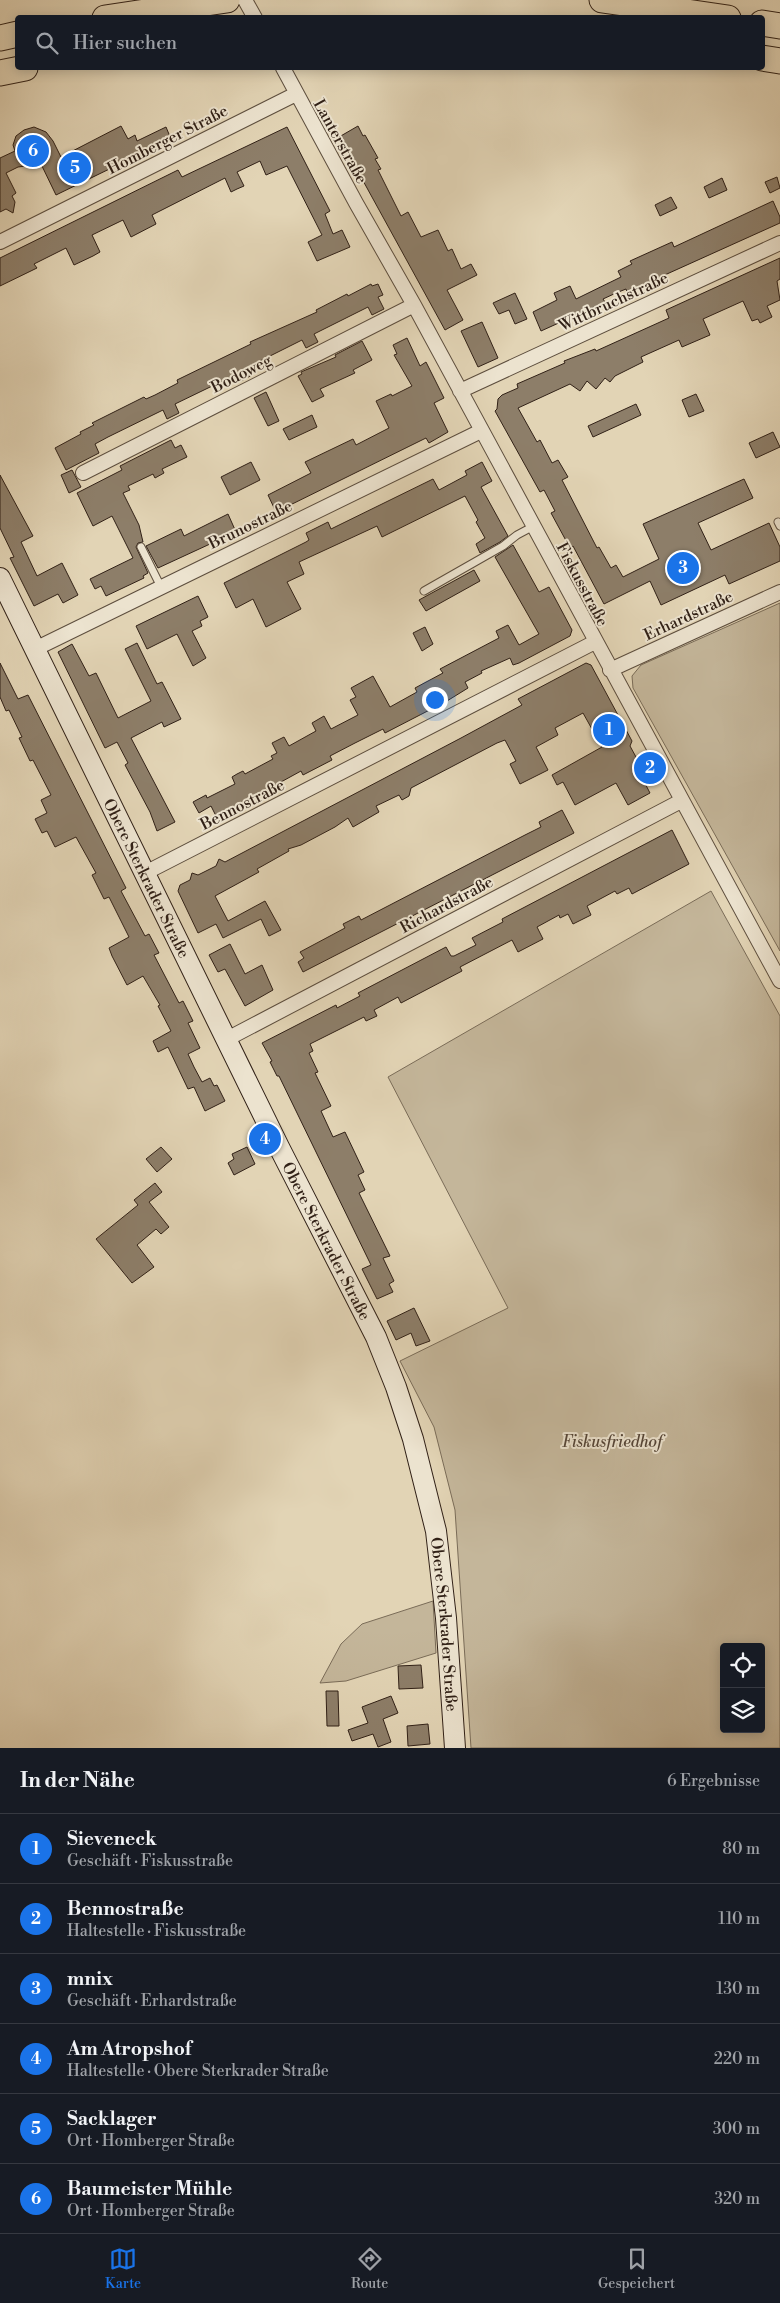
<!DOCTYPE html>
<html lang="de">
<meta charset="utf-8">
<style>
:root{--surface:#171b24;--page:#242831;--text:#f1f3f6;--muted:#9ea1a6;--line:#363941;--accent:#1a73e8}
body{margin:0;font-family:"Libre Bodoni",serif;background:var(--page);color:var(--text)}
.controls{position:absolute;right:15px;bottom:15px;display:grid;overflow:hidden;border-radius:5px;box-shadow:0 2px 12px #0003}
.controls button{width:45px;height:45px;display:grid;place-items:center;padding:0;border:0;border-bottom:1px solid var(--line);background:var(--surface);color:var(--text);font:25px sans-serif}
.you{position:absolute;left:434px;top:699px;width:18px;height:18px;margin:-12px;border:4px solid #fff;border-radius:50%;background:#1a73e8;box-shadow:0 0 0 8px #1a73e833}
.badge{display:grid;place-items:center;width:32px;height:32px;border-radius:50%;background:var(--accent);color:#fff;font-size:16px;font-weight:700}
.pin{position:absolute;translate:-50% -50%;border:2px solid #fff;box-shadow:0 1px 5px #0006}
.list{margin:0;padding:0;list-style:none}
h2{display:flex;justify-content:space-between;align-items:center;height:65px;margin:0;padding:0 20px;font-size:21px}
h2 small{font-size:16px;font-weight:400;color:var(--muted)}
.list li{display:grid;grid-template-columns:32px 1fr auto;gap:15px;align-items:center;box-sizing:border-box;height:70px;padding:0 20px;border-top:1px solid var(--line)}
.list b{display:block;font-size:19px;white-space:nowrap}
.list p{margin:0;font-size:16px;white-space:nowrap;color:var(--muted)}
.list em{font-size:16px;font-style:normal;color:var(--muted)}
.icon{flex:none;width:28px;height:28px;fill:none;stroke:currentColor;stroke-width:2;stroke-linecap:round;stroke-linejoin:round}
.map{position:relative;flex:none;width:780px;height:1748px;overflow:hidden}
.search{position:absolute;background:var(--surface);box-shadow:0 2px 12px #0003;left:15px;right:15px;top:15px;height:55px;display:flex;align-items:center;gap:12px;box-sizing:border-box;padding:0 18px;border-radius:5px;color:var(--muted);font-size:19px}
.sheet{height:485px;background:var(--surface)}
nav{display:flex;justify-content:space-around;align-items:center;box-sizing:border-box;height:70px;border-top:1px solid var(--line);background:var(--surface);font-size:14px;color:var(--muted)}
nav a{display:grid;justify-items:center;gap:2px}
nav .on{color:var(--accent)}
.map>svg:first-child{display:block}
.green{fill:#c4b69a;stroke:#7a6c58;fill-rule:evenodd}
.building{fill:#8d7e69;stroke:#312117}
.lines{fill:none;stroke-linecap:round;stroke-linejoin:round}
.lane-casing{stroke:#5d4e3e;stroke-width:9}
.street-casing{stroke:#5d4e3e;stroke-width:16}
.secondary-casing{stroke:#312117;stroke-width:22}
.highway-casing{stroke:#312117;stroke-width:27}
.lane{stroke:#ece3cf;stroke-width:7}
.street{stroke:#ece3cf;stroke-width:14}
.secondary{stroke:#ece3cf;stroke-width:20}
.highway{stroke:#e2d4b5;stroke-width:25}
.labels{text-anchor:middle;stroke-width:4;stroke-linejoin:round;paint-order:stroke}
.street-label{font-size:16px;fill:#312117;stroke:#ece3cf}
.park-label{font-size:16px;font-style:italic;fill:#564638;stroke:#ece3cf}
</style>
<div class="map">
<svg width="780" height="1748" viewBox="0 0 780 1748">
<rect width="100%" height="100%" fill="#e2d4b5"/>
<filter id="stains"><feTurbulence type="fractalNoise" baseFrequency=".004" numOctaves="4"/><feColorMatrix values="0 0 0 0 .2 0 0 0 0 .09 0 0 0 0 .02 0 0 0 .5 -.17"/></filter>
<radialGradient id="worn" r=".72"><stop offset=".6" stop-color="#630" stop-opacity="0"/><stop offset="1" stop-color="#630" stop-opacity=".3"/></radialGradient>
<path class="green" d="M780 603V951L633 688 632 676 641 665Z
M711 891 780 1016V1748H471L455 1510 434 1427 400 1361 508 1308 388 1077ZM724 1647H761V1729H724Z
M433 1601 436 1653 346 1681 320 1683 341 1644 362 1624Z"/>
<path class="building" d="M121 126 128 139 135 135 137 141 166 127 171 139 56 195 41 164 18 167 6 173 16 193 12 196 15 202 13 213 6 209 0 212V158L15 151 13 145 16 136 24 130 34 127 46 132 53 141 61 157Z
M358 126 363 136 365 135 378 158 375 159 381 169 378 170 401 216 408 212 421 237 438 230 448 251 452 249 461 269 471 264 477 275 447 290 463 320 445 330 339 137Z
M287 127 330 211 325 214 333 234 342 230 350 247 317 261 308 242 322 235 287 166 266 175 260 161 237 172 244 186 237 189 231 192 225 178 152 215 156 224 131 237 123 220 92 235 100 252 93 256 74 265 66 248 34 264 37 268 0 286V258L178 170 182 177Z
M777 177 780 188 770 193 765 182Z
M722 178 727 190 709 198 704 187Z
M671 197 677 208 660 216 655 205Z
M773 201 780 217V223L627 292 626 289 616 293 603 299 605 302 541 331 533 312 557 300 554 293 570 286 576 299 621 277 618 271 632 264 630 261 672 242 674 247Z
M780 258V279L777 281 780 300 767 306 772 317 760 323 758 319 752 321 743 301 703 319 710 335 682 347 679 340 641 357 643 362 615 376 610 382 605 378 596 389 587 381 580 391 570 384 518 408 537 442 540 440 552 463 558 460 568 477 562 480 597 548 599 547 611 568 616 565 623 577 659 559 643 524 744 479 753 498 698 523 711 550 769 523 780 547V561L729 584 725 575 661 605 650 581 604 604 573 546 570 548 551 513 555 511 544 490 540 492 495 411 497 409 498 399 502 395 518 388 517 384 565 363 564 361 595 349 596 351 669 318 666 310Z
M371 284 372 286 378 284 383 295 378 297 384 309 372 315 368 307 314 334 318 342 306 348 302 340 248 367 252 375 241 381 237 374 175 404 179 413 167 419 163 410 108 437 95 444 99 453 66 470 55 448 81 434 80 432 94 425 92 423 144 397 146 399 155 395 178 383 177 380 251 344 250 342 317 312 316 310 347 294 348 296Z
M515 293 527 319 515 324 509 310 499 314 493 303Z
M482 322 498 358 478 367 461 331Z
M407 338 420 366 426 362 444 398 434 403 448 432 429 443 426 438 276 512 268 495 311 473 305 462 353 439 356 445 389 428 376 401 391 394 392 396 412 386 394 355 397 354 393 345Z
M362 341 372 360 353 370 355 373 320 389 324 396 312 402 298 376 302 374 301 372 336 357 335 355Z
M266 392 279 421 268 426 254 398Z
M696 394 704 411 689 417 682 400Z
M636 404 641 415 593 437 588 426Z
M312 415 317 427 289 440 283 429Z
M773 432 780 447 756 458 749 443Z
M171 440 175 448 181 445 187 457 162 469 164 473 155 478 153 474 128 486 130 490 123 493 139 525 143 542 138 543 136 547 148 573 143 576 144 578 106 596 101 586 95 589 90 579 133 558 112 516 93 526 77 493 122 470 120 466Z
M251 462 260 480 230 495 221 477Z
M482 462 492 481 481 487 508 536 500 542 480 553 476 544 485 538 476 522 478 520 465 496 382 537 377 526 299 562 304 574 287 582 301 609 266 627 253 599 236 608 224 583 306 542 309 540 306 533 328 522 331 529 433 479 439 490 467 475 465 471Z
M72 470 81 487 69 493 61 475Z
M0 475 33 536 21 542 37 576 62 563 78 595 63 603 58 594 34 606 10 558 14 557 0 528Z
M228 514 236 532 158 568 146 546 181 529 184 536Z
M513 545 539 592 549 587 572 630 570 636 519 663 513 665 510 658 481 671 482 673 465 682 468 688 447 701 385 733 383 729 355 743 330 756 332 760 303 775 301 771 270 788 244 801 246 805 218 820 211 806 199 813 193 802 206 795 207 798 235 784 232 777 237 774 243 771 245 774 273 759 271 756 277 753 272 743 284 737 289 746 316 731 312 723 324 716 331 729 358 715 350 700 356 697 351 688 373 676 390 707 417 692 415 688 443 673 440 669 499 638 496 631 508 625 519 645 539 634 495 557Z
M474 570 480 581 426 611 419 600Z
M198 596 208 617 200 621 202 626 192 631 206 658 193 666 177 634 147 649 136 626Z
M425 627 433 644 422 651 413 633Z
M137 643 157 684 162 682 181 719 164 727 162 722 131 738 175 822 157 831 150 812 125 765 128 763 117 742 105 748 58 652 72 644 89 676 96 673 118 718 151 701 125 649Z
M0 663 18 699 28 695 126 888 121 891 145 936 149 934 159 953 154 955 179 1003 183 1001 193 1021 188 1023 200 1048 188 1054 194 1067 202 1082 210 1078 214 1086 217 1085 225 1101 205 1111 194 1087 188 1089 168 1047 158 1052 153 1041 171 1031 158 1006 160 1005 143 976 127 985 112 956 109 948 129 937 109 897 104 899 92 875 96 873 76 837 55 847 47 831 42 833 35 819 47 813 41 800 51 795 33 760 30 761 19 738 22 737 9 710 6 711 0 697Z
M586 663 591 665 632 741 630 746 642 768 638 770 650 793 628 805 616 783 575 805 563 782 557 785 552 775 602 747 583 713 555 728 558 735 536 747 548 770 520 784 510 764 516 761 505 740 497 743 411 788 409 796 402 800 399 795 376 806 379 812 353 827 348 818 335 827 301 845 288 849 289 851 257 869 259 872 215 896 228 921 265 901 281 930 269 936 261 919 223 938 216 924 198 933 178 891 180 885 190 880 192 873 198 875 216 866 219 859 225 862 461 738 522 705 518 699Z
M562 810 574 833 303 972 298 962 304 958 300 952 345 928 343 924 359 916 361 920 525 835 541 827 539 822Z
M672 830 689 864 632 894 629 888 617 894 615 891 587 906 591 915 573 924 568 914 560 918 559 915 537 927 543 939 518 952 512 940 460 967 462 971 401 1003 398 997 374 1010 377 1016 366 1021 364 1017 310 1044 313 1051 309 1053 318 1072 315 1073 331 1106 321 1111 333 1137 345 1132 364 1172 358 1175 365 1190 359 1193 360 1195 390 1256 383 1258 394 1281 389 1284 393 1292 377 1299 362 1269 371 1265 279 1076H277L270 1062 272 1061 262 1043 336 1005 337 1008 360 996 358 993 446 947 451 956H454L476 945 472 938 503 922 502 919Z
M230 944 245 974 262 965 273 990 245 1006 225 969 218 972 209 955Z
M161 1147 172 1159 157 1172 146 1159Z
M247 1147 255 1164 234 1175 228 1163 234 1159 232 1154Z
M155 1183 162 1192 149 1202 169 1227 161 1234 156 1229 137 1245 154 1267 132 1283 96 1239 138 1205 134 1200Z
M414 1308 430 1341 416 1346 411 1333 396 1340 387 1321Z
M421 1665 423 1688 399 1689 398 1666Z
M326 1691H338L339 1726H327Z
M391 1696 398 1713 383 1719 391 1742 378 1747 373 1734 352 1741 348 1730 368 1723 362 1707Z
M428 1724 430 1744 408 1746 407 1726Z"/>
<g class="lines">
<g class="lane-casing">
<path id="lane" d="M778 522 780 526
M141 547 161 587
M424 591 503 546 517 535 532 527"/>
</g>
<g class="street-casing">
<path id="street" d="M245 0 255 18
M283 68 356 203 414 305 780 981
M0 242 296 94
M460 391 780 243
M83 473 414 305
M35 649 481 431
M610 670 780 592
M145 873 595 642
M227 1039 681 801"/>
</g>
<g class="secondary-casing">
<g id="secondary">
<path id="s1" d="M0 578 279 1147 376 1337 396 1387 413 1439 436 1531 446 1618 455 1748"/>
</g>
</g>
<g class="highway-casing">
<path id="highway" d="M602 0 728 18
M105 18 227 0
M762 23 780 26
M0 38 18 34
M762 58 780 61
M0 73 25 68"/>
</g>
<use href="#lane" class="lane"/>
<use href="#street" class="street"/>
<use href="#secondary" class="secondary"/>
<use href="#highway" class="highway"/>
</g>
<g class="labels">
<g class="street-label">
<text transform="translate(167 139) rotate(-27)" y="6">Homberger Straße</text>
<text transform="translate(341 141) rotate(61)" y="6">Lanterstraße</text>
<text transform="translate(613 301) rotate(-25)" y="6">Wittbruchstraße</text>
<text transform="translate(241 373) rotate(-27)" y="6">Bodoweg</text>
<text transform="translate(250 524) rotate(-26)" y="6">Brunostraße</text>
<text transform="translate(583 584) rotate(62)" y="6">Fiskusstraße</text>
<text transform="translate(688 615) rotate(-25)" y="6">Erhardstraße</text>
<text transform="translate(242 804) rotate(-27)" y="6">Bennostraße</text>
<text dy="6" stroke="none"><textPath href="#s1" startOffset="334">Obere Sterkrader Straße</textPath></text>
<text transform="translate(446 904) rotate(-28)" y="6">Richardstraße</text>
<text dy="6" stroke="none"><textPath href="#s1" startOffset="739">Obere Sterkrader Straße</textPath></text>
<text dy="6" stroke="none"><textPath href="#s1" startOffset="1144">Obere Sterkrader Straße</textPath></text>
</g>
<g class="park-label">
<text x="612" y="1447">Fiskusfriedhof</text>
</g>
</g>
<rect width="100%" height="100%" filter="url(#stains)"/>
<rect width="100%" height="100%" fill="url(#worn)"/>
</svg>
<div class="controls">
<button><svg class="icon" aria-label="locate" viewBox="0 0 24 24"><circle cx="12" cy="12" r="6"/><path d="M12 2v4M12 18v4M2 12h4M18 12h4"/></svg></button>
<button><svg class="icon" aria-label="layers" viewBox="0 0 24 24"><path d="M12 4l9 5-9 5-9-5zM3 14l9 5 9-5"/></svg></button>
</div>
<div class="you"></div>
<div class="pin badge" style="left:609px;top:730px">1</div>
<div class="pin badge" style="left:650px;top:768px">2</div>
<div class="pin badge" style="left:683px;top:568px">3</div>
<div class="pin badge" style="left:265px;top:1139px">4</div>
<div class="pin badge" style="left:75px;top:168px">5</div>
<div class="pin badge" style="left:33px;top:151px">6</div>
<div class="search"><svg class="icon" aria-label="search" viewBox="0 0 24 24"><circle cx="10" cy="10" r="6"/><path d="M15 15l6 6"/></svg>Hier suchen</div>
</div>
<section class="sheet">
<h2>In der Nähe<small>6 Ergebnisse</small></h2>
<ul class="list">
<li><span class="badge">1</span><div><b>Sieveneck</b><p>Geschäft · Fiskusstraße</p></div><em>80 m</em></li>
<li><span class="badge">2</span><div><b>Bennostraße</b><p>Haltestelle · Fiskusstraße</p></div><em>110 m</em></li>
<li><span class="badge">3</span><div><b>mnix</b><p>Geschäft · Erhardstraße</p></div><em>130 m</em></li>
<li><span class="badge">4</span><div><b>Am Atropshof</b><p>Haltestelle · Obere Sterkrader Straße</p></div><em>220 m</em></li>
<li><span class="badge">5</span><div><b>Sacklager</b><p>Ort · Homberger Straße</p></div><em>300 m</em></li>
<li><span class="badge">6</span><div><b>Baumeister Mühle</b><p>Ort · Homberger Straße</p></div><em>320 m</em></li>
</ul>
</section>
<nav>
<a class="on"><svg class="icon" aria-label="map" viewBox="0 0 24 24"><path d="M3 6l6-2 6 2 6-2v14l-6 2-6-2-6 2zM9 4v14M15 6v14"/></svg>Karte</a>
<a><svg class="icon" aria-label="directions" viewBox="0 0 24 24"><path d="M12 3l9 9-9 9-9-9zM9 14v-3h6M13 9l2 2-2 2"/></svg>Route</a>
<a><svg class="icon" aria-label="saved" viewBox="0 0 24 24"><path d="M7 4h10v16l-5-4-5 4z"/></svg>Gespeichert</a>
</nav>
